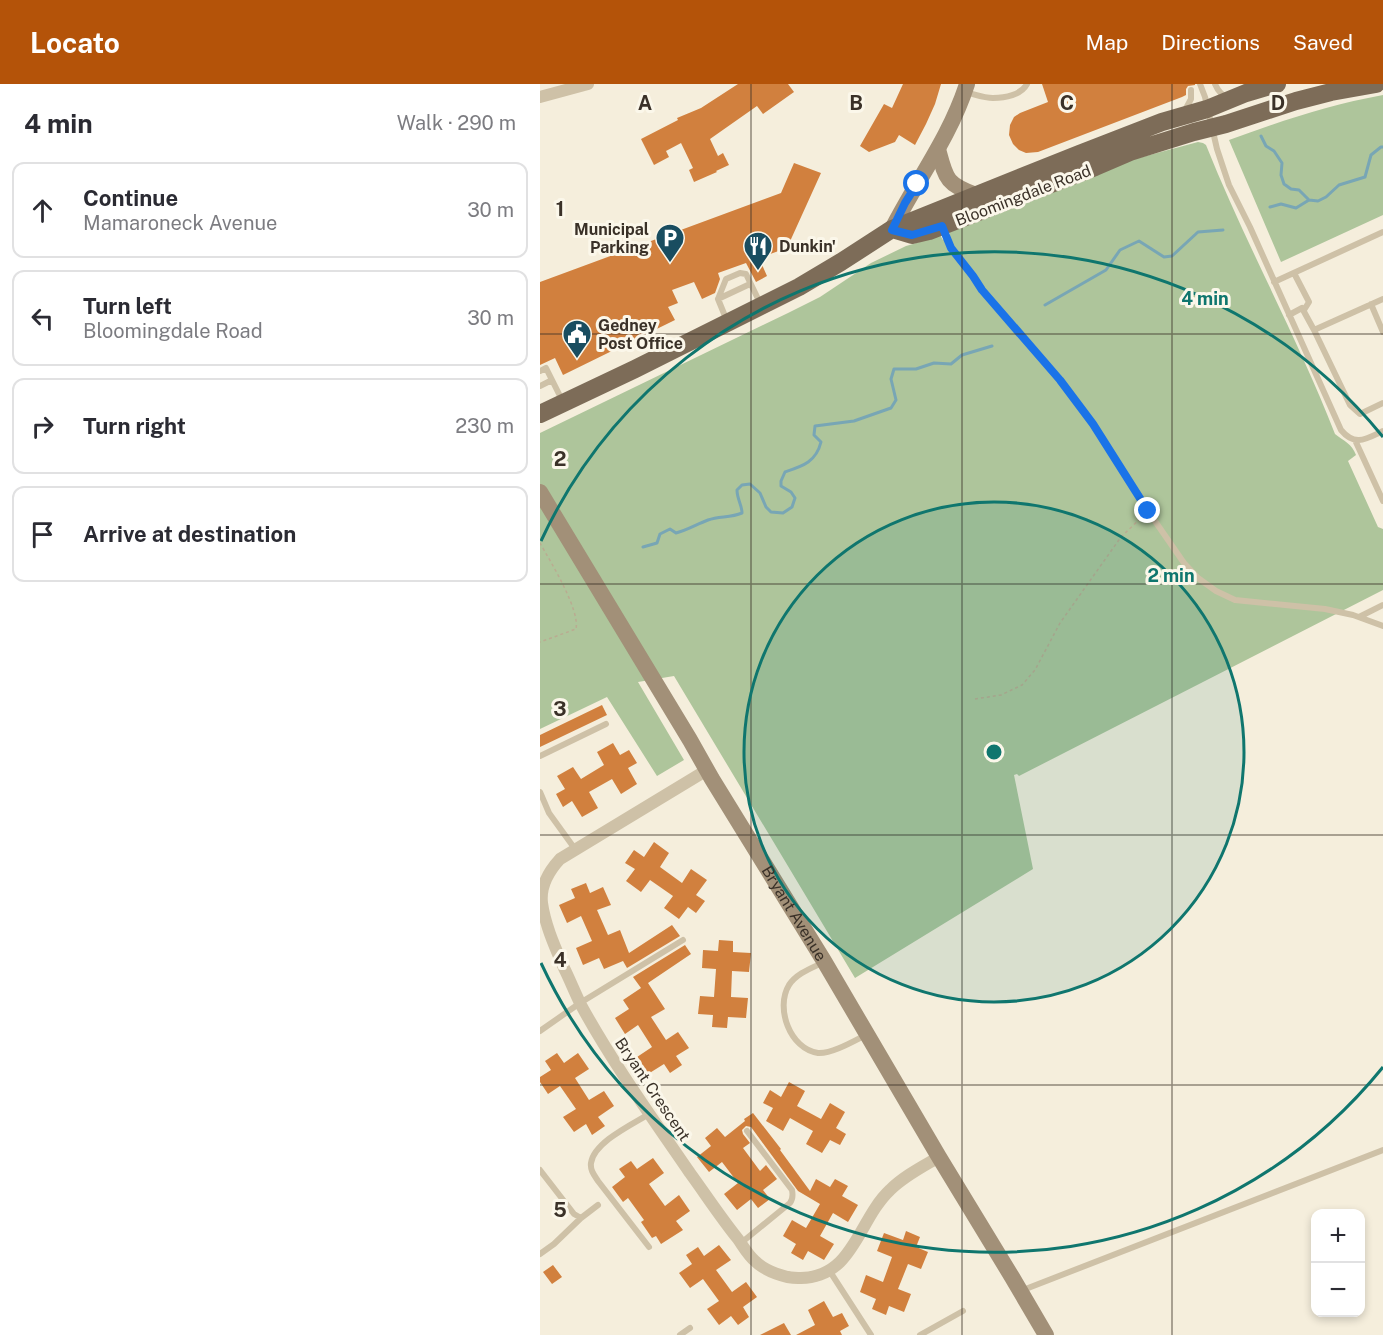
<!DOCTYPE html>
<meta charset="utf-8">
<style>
:root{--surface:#fff;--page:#f7f7f7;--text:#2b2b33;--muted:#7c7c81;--line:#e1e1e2;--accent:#b45309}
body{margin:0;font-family:"Public Sans",sans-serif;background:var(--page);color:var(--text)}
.controls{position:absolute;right:18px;bottom:18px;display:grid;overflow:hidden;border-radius:12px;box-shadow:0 3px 9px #0003}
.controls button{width:54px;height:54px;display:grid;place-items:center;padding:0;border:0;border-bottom:2px solid var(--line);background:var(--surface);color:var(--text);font:30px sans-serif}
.stop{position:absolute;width:18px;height:18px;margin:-14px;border:4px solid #1a73e8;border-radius:50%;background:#fff}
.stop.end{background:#1a73e8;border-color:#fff;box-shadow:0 2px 6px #0008}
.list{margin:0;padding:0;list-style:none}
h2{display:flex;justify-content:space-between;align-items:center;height:78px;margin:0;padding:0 24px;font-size:26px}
h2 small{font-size:20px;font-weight:400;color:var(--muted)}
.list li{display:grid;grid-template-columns:39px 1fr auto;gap:18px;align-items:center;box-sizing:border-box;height:96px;margin:0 12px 12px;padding:0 12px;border:2px solid var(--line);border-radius:12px}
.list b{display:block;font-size:22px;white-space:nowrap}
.list p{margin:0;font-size:20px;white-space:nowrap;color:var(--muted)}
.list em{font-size:20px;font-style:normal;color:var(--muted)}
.icon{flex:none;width:33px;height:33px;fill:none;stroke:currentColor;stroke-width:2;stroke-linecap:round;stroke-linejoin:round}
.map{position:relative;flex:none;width:843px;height:1251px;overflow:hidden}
header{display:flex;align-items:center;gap:36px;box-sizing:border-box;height:84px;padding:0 30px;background:var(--accent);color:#fff}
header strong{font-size:28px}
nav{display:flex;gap:33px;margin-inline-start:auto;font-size:21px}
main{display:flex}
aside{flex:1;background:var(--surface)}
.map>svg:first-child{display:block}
.green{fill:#aec59b}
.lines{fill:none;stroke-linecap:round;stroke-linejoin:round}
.stream{stroke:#78a6b5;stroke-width:3}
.building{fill:#d1803e}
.path{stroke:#baab91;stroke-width:1.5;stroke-dasharray:3 3;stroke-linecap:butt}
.lane{stroke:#cec1a7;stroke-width:6}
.street{stroke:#cec1a7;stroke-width:12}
.secondary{stroke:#a29078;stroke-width:16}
.primary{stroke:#7d6c58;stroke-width:18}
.route{stroke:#1a73e8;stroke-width:8}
.grid{fill:none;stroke:#3a3128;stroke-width:1.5;stroke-opacity:0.55}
.ring{fill:none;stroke:#0f766e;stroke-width:3}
.labels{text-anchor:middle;stroke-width:6;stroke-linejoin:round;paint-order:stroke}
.street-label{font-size:16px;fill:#3a3128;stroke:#fbf7ea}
.poi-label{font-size:16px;font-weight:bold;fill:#3a3128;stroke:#fbf7ea;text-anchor:start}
.grid-label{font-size:20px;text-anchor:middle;font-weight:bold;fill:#3a3128;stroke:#fbf7ea;stroke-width:6;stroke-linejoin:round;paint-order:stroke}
.centre{fill:#0f766e;stroke:#fbf7ea;stroke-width:3}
.ring-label{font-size:18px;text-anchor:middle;font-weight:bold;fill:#0f766e;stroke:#fbf7ea;stroke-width:6;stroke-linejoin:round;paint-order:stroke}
</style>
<header>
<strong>Locato</strong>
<nav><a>Map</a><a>Directions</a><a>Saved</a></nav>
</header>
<main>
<aside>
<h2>4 min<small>Walk · 290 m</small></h2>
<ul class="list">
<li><svg class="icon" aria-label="ahead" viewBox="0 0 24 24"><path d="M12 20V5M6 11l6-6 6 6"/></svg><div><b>Continue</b><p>Mamaroneck Avenue</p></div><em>30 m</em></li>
<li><svg class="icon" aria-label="left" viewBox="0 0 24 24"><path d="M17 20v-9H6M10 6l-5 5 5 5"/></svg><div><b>Turn left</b><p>Bloomingdale Road</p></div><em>30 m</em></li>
<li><svg class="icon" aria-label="right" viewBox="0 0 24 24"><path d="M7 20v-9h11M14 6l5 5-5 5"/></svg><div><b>Turn right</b></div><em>230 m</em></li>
<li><svg class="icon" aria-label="arrive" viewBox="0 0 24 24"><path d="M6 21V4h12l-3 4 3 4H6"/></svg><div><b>Arrive at destination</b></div></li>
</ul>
</aside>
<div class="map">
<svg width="843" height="1251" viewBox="0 0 843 1251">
<rect width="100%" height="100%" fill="#f5eedc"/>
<path class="green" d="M843 11V131L741 178 689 56C741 37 788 21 843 11Z
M658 58 663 59 666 61C705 159 757 252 795 350 804 357 812 360 816 371L808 377 838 443 843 445V506L479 692 477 690 474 691 493 785 315 894 134 592 98 598 144 676 117 692 67 613 0 645V349L248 229 280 213 331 179 366 162 373 160 400 151 403 156 410 153 409 146 591 76Z"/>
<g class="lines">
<path class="stream" d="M721 52 726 62 734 67 742 79 741 91 744 100 751 105 759 106 769 116 778 117 786 113 799 101 825 93 831 71 841 63H843
M730 123 741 120 756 124 769 116
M505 221 566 186 580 166 599 157 624 173 632 172 658 148 683 146
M103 463 117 459 120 450 130 445 136 449C148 446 157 440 168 436 180 432 190 434 202 429 202 421 197 415 197 406L202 401 210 400 220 409 226 423 231 428 243 429 252 423 255 414 251 408 241 402V397L245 388C263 382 276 378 281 358L274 351 275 342 314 337 351 324 356 316 351 295 354 285H376L394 279 411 280 422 271 452 262"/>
</g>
<path class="building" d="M198 0H248L254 8 223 30 217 22 170 55 178 72 183 69 189 81 176 87 177 88 154 98 149 86 153 84 141 59 126 67 129 73 114 81 101 55 138 36 137 34 161 24Z
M363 0H401L395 20 386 40 375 61 359 51 355 58 329 68 320 62 344 20 352 24Z
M502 0H655V1L648 2 646 5V11L642 13 498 68 486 69 479 66 473 60 469 51 470 41 474 33 480 29 508 18Z
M254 79 281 89 247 164 219 174 227 192 216 198 206 179 178 189 180 195 175 209 162 215 154 198 132 206 138 219 128 223 135 236 23 291 15 274 0 281V198L241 109Z
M62 621 67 631 0 663V651Z
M73 659 80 671 89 666 97 679 88 684 97 700 81 710 72 695 49 708 58 724 42 733 32 717 23 723 16 710 25 705 17 692 33 683 41 695 64 681 57 668Z
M114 758 129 769 120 783 142 799 151 785 167 796 156 811 165 817 156 829 148 823 139 835 124 824 133 812 110 796 101 808 86 797 95 785 85 779 94 766 104 773Z
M46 799 50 809 63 803 71 821 57 826 68 851 80 846 89 869 132 841 140 852 87 884 83 877 64 885 59 874 43 881 36 864 52 857 41 832 27 839 19 821 35 814 31 805Z
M179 856 193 857V868L211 869 209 888 192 887 191 913 208 914 206 934 188 933 187 944 172 943 173 931 158 930 160 912 174 913 176 885 162 884 163 866 178 867Z
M145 861 151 870 108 899 125 925 111 933 126 956 138 948 149 964 136 972 142 981 130 989 124 980 108 990 97 973 112 963 98 941 85 950 75 934 89 925 83 916 101 904 93 893Z
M17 969 24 979 38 969 49 985 35 994 49 1016 64 1007 74 1022 58 1033 65 1042 52 1051 46 1040 34 1048 23 1033 36 1025 20 1002 8 1010 0 998V993L11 986 5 977Z
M249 998 265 1007 257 1022 281 1035 290 1019 305 1028 296 1044 306 1050 300 1061 290 1056 282 1069 266 1060 273 1047 250 1034 243 1047 226 1037 233 1024 223 1019 230 1006 241 1013Z
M213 1029 241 1065 240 1066 270 1107 276 1095 290 1103 295 1095 308 1102 302 1112 318 1121 308 1138 293 1129 280 1152 294 1160 284 1176 268 1167 263 1176 251 1169 256 1160 243 1152 252 1136 266 1144 280 1120 258 1107 211 1043 206 1042 202 1046 203 1050 210 1059 203 1064 220 1087 226 1081 237 1095 223 1106 230 1115 218 1124 211 1115 197 1126 184 1110 198 1099 182 1078 169 1088 157 1073 171 1062 165 1054 177 1044 185 1053 205 1037 204 1035Z
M113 1074 124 1089 109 1100 125 1122 139 1111 150 1127 136 1137 143 1146 121 1160 116 1152 112 1154 101 1138 104 1136 88 1114 83 1118 72 1103 85 1093 79 1085 91 1077 97 1085Z
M366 1147 380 1153 376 1163 388 1168 381 1185 368 1180 358 1205 371 1210 364 1228 349 1222 346 1231 332 1225 336 1215 320 1208 326 1191 343 1198 352 1173 337 1167 344 1149 363 1156Z
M179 1161 191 1176 176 1186 192 1208 206 1198 217 1213 203 1223 209 1233 198 1241 191 1232 179 1241 167 1225 179 1217 163 1195 150 1204 139 1189 152 1180 146 1171 158 1163 164 1172Z
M13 1181 22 1193 12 1200 3 1188Z
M284 1217 293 1233 302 1229 309 1242 300 1247 302 1251H256L275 1241 268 1226Z
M244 1239 251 1251H220Z"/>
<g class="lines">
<path class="path" d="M0 459C10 477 40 525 36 545L0 558
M435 615 461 611 482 601 495 586 520 539 581 453 603 432"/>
<path class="lane" d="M660 0 665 13 677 65 689 101 710 143 801 346C815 363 826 355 843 347
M675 0C678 7 681 11 688 14
M425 8C434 10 444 14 453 14 465 14 481 11 487 0
M644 28 651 15V6
M402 144 411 164 433 191 442 206 520 296 553 340 608 427 644 479 658 494 676 507 695 516 785 525 813 531 843 542
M754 189 769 218 764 226
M734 198 843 148
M178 215 210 200
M831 220 843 248
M749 231 762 224 774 246 843 215
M187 237 178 215 186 195 200 189 206 190 221 221
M774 246 810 321 820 330 843 319
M0 287 6 284 23 318
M0 302 12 296
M815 356 843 417
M819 533 843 521
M0 672 66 640
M0 708 9 729 35 765
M284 878C272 884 257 889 249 901 235 924 250 965 278 969 292 970 314 957 326 951
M0 947 40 919 143 856
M109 1030C93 1040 54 1058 51 1079 50 1086 54 1091 58 1097L109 1163
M0 1086 34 1130 41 1134 58 1121
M201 1159 250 1119C253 1115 253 1111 252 1106L207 1047
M0 1170 14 1160 41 1134
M289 1186 331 1251
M483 1206 843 1066
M140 1251 150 1244
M380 1251 423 1227"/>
<path class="street" d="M0 13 48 0
M167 686 20 775C9 787 0 802 2 819 5 841 15 863 24 884 30 896 35 909 41 921 72 978 113 1035 150 1089 166 1111 181 1134 198 1155 203 1162 208 1171 215 1177 225 1187 246 1195 261 1194 314 1193 318 1136 350 1106 364 1092 382 1083 399 1073"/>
<g class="secondary">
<path d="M398 65C406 95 406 100 436 111"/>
<path d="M352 145C377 96 410 53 427 0"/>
<path id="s1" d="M0 408 150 656 172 695 284 877 399 1073 472 1193 506 1251"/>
</g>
<path class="primary" d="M352 145 372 151 389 147 555 83 590 68 654 48 686 40 756 17 791 8 836 0
M0 330 95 285 259 203 301 178 352 145 539 70 622 38 667 25 706 9 737 0"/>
</g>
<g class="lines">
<path class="route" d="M377 100 365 119 352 146 372 151 402 142 411 164 433 192 442 206 520 296 553 340 608 427"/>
</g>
<path class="grid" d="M211 0V1251M422 0V1251M632 0V1251M0 250H843M0 500H843M0 751H843M0 1001H843"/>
<circle cx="454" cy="668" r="250" fill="#0f766e" fill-opacity=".12"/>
<g class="ring">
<circle cx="454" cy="668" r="250"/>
<path d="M843 983A500 500 0 0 1 1 879M1 457A500 500 0 0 1 843 353"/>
</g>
<defs>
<g id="parking-pin" transform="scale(1.5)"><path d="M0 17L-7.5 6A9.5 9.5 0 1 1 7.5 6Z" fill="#194d60" stroke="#fbf7ea"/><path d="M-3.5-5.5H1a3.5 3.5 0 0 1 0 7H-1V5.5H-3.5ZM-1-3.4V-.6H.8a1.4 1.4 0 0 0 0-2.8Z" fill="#fff"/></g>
<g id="restaurant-pin" transform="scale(1.5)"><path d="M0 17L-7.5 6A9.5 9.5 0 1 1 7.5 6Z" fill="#194d60" stroke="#fbf7ea"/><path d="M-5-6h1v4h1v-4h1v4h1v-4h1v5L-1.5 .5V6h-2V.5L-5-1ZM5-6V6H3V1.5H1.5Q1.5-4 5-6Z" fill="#fff"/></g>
<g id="civic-pin" transform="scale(1.5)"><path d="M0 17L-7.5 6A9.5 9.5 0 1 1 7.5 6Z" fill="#194d60" stroke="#fbf7ea"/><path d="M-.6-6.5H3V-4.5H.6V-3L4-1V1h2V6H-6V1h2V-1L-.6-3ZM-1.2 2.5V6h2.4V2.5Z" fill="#fff"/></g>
</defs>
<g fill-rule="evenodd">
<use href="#parking-pin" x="130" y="154"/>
<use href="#restaurant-pin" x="218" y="162"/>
<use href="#civic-pin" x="37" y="250"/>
</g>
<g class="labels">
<g class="street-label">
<text transform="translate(483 111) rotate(-21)" y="6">Bloomingdale Road</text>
<text dy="6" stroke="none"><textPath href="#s1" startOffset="492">Bryant Avenue</textPath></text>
<text transform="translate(113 1005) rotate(56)" y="6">Bryant Crescent</text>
</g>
<g class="poi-label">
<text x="109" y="151" text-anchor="end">Municipal<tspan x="109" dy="18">Parking</tspan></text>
<text x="239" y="168">Dunkin'</text>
<text x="58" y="247">Gedney<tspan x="58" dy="18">Post Office</tspan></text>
</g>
</g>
<g class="grid-label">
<text x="105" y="26">A</text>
<text x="316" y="26">B</text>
<text x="527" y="26">C</text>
<text x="738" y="26">D</text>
<text x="20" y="132">1</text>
<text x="20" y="382">2</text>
<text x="20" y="632">3</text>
<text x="20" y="883">4</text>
<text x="20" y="1133">5</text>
</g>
<circle cx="454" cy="668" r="9" class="centre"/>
<g class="ring-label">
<text x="665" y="221">4 min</text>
<text x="631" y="498">2 min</text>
</g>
</svg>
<div class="controls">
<button>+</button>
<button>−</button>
</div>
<div class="stop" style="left:377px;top:100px"></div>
<div class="stop end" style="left:608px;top:427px"></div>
</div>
</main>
